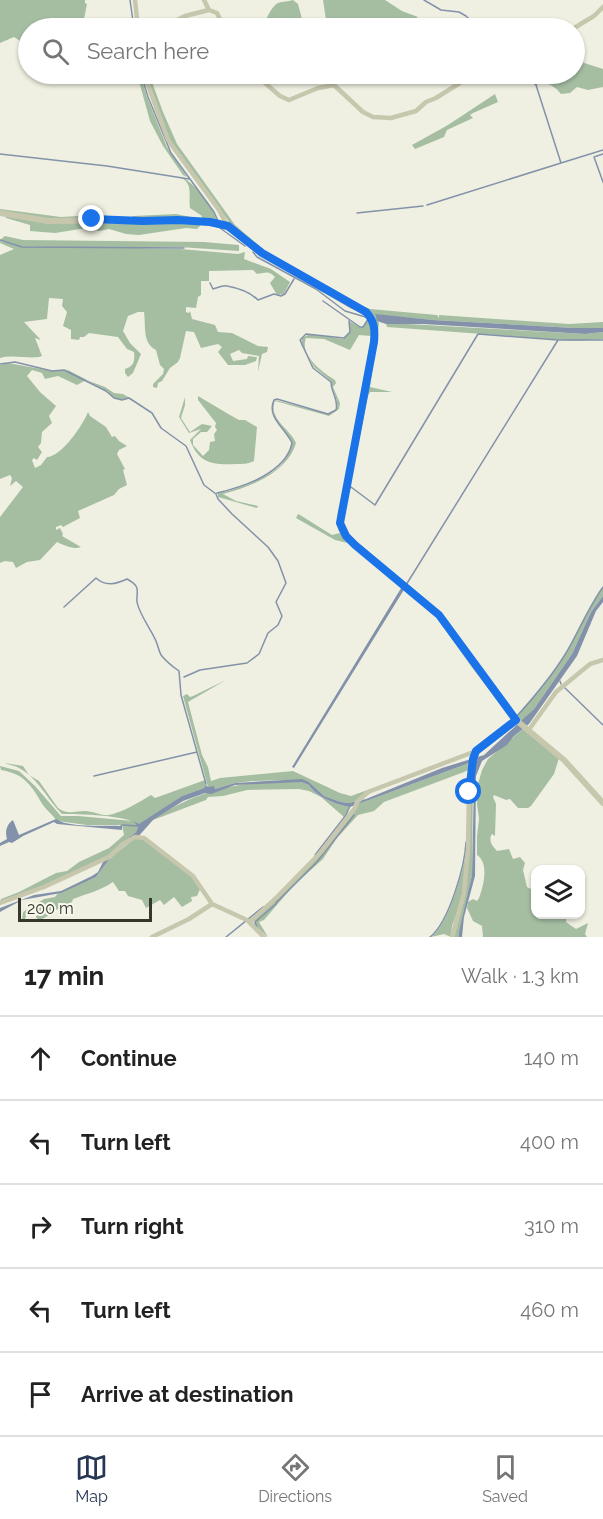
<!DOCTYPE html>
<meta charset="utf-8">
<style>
:root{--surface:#fff;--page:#f2f2f2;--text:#222;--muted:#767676;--line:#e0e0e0;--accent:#263654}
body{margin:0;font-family:Raleway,sans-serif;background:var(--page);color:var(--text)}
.controls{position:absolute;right:18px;bottom:18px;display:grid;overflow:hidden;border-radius:12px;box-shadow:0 2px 4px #0004}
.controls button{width:54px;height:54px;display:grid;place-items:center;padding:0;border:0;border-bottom:2px solid var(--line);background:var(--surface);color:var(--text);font:30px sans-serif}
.scale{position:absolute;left:18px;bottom:15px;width:134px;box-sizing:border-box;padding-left:6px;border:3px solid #37362b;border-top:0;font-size:16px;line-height:21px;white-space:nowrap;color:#37362b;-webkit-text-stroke:4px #f7f8ed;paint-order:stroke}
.stop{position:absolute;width:18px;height:18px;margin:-14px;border:4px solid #1a73e8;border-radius:50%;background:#fff}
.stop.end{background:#1a73e8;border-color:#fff;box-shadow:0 2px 6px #0008}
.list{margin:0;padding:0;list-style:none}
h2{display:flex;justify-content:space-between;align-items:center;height:78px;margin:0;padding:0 24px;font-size:26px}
h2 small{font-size:20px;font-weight:400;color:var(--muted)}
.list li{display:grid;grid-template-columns:39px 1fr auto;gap:18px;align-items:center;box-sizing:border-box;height:84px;padding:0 24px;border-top:2px solid var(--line)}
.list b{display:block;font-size:22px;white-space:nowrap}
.list em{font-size:20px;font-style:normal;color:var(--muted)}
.icon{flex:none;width:33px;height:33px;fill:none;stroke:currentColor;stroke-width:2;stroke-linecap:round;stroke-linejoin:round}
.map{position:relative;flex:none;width:603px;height:937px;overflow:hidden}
.search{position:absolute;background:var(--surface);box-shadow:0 2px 4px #0004;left:18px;right:18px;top:18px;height:66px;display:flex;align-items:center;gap:15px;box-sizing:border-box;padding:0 21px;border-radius:33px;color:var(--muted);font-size:22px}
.sheet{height:498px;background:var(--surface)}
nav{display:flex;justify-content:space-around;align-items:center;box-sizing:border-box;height:84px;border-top:2px solid var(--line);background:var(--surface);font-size:16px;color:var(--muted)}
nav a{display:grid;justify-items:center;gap:3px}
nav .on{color:var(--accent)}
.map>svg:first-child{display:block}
.green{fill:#a5bea2}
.water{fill:#8392aa}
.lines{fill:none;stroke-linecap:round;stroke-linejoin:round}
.stream{stroke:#8392aa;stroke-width:1.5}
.minor{stroke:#c7c7ae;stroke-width:4.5}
.tertiary{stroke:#c7c7ae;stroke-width:6}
.route{stroke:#1a73e8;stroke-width:8}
</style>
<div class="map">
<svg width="603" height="937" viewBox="0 0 603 937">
<rect width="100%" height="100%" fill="#eff0e1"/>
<path class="green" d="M0 0H85V3L87 4 84 19H78L71 28H28V46L14 37 0 43Z
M293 0 298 4 302 19 308 24 307 28H264C264 22 271 7 278 3 283 1 288 2 293 0Z
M323 0H385L402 11 418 17 413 21 422 27 432 25 439 28H323L326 20Z
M575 60 603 69V87L588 90 577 87 570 93 561 94C555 86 545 80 536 85L526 74H574Z
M137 74H140L147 97 167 147 187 177 183 175 163 146 150 121Z
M145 74H149L163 112 177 144 235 225 264 250 357 304 370 309 437 315 439 318V315L569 324 603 322V328H574L433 320 375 315 379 323 370 387 392 392H370L368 396 342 523 350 537 405 584 348 537 341 526 376 324 373 315 263 252 232 226 170 140Z
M495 94 498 102 473 113 470 115 473 118 447 130 444 137 415 149 412 145 448 125Z
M180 177C194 180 215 210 218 223L47 219 0 212V209L61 217 97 215 131 218 133 216 176 214 201 219 202 216 190 208C188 195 194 184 180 177Z
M5 215 71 221 210 223 219 227 201 225 197 229 186 228 139 235 126 234 109 229 99 231 90 228 80 229 55 233 30 231V225L6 218Z
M5 236 23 240 204 242 239 245V251L179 247H96L180 249 238 254 245 252 244 259 271 269 290 282 284 294 277 295 270 283 275 277C268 270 266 273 257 274L253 270 209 271V281H201V295L198 297 196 308 186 307V312L189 313 190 311 192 319 215 325 218 332 232 333 258 346 268 347 267 352 262 354 258 372 259 356 242 353 239 350 230 354 233 361 247 359 248 356 257 357 256 361 245 365H228L218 352 222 347 218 344 201 348 194 332 186 331 180 358 178 362 170 368 162 381 158 383 157 388 153 387V384L163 374 164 369 160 365 156 350C142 343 146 326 144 312H138L128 316 123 331 130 343 141 354 133 373 128 377 125 373V369C134 366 135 361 134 352L127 349 118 337 89 333 84 337H80L79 340 71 339V330L63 326 67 312 62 306 63 299 49 298 47 319 24 322 41 340 35 338 42 356C31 360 15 354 0 358V255L14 249 0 243V241L7 243 0 240Z
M370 319 372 339 364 390 339 517C338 530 343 536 352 544L335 540 296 518 298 514 300 515 332 535 340 533 338 516 358 415 371 336 359 335 350 350 324 339 306 338C299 355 322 372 335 380L336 383 333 387 340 403 339 409 329 416 275 401C268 419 290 429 296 443 287 473 250 487 223 494L236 501 258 506 257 508 218 497V493C230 492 265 478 275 470 284 464 290 453 292 443L275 419 272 405 275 400 328 414 337 409C339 399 332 391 331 381L314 367 301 344 302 338 310 334 343 339 350 331 349 321 360 327H363L366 321Z
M390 323 585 334 603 332V339L576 341 387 327 386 324Z
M8 363 52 371 64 370 69 372 66 369 89 381 105 387 114 393 123 394 135 401 129 398 121 400 114 398 107 391 86 380 77 385 58 376 45 379 42 373 32 370 27 376 40 392 56 406 49 416 52 423 42 432 41 443 38 447 42 452 37 460 34 458 32 460 35 468 41 465 47 457C61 457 83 425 88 412L90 416 106 427 112 437 115 436 119 441 127 446 119 450 117 454 125 469 123 470 127 485 119 489 114 495 78 511 80 518 63 527 61 525 56 527V530L60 528 63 534 62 536 81 547C73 550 64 545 57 542L40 560 27 562 16 568 13 562 5 561 0 563V517L23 487 16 481 10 486 12 478 10 475 0 479V365Z
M198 396 230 415 239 420H245L257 427 254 461C248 464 243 464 236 464 213 465 199 464 190 440L201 429 189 433 179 417 185 397V405L181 418 190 432 202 424 212 426 207 432H201L193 439V445L203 456 209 450 210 442 215 441 214 434 217 430 215 427 216 423 198 400Z
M603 587V596L591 612 572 654 534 709 522 721 515 717C534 697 553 676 567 652 579 630 588 608 603 587Z
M226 680 188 702 202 755 208 767 211 781 220 778 293 771 340 793 351 796 456 758 390 782 357 801 349 803 341 802 324 796 309 782 285 780 253 781 235 783 215 789 208 787 183 696 187 694 190 697 193 696Z
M523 729 559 758 554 774 531 806 528 808H518L510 799 506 800 494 795 493 797 496 804 495 836 492 834C488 840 492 846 497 851L509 849 513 859 520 857 525 863 523 870 527 887 535 891 536 914 567 915 566 922 576 929 588 923 585 934 587 937H483L482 926 473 921 467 908 468 902 473 899 477 901 479 898C484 885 489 863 477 855V836L479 819 477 804 478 784 482 770 488 759Z
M472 762 471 769 464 772 384 802 374 811 358 815 337 838 323 859 294 885 264 920 259 922 268 937 254 925 255 919 307 868 358 804Z
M5 763 23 766 29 775 39 781 58 808C67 815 75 811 85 811 93 811 101 816 109 815 124 812 139 802 151 795L155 798 205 780 206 785 204 788 182 796 139 825C129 815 77 814 62 814 47 799 38 778 19 768 14 765 9 765 5 763Z
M0 766 19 771 35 786 61 816H78L133 821 138 827 136 832 120 844 108 856 43 887 0 903 1 899 19 892 56 873 67 871 79 862 109 848 124 835 122 825H87L57 821C52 814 45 809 41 802 30 783 23 774 1 770Z
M473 776 472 875 459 937H454L464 900 470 793Z
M301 782 309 785C316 797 337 805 350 807L344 817 321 797 309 791 299 789 247 790 223 796 208 797 206 800 153 820C199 788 245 780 301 782Z
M134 839H144L193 877 201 887 197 896 191 897 192 901 182 907 174 897 164 905 160 900 146 908 142 900 128 896 125 891H119L113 882C102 890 86 894 73 899L72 902 54 911V913L38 921 34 912 31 911 27 913 25 919 22 920 23 912 44 899 55 897 58 893 96 877 111 857Z
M467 849 464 893 452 926 451 937 444 934 431 937C449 923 463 872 467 849Z"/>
<path class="water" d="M375 314 433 320 574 328H603V332L585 334 423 324H386L377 321Z
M403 585 405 588 294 768 292 767Z
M603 596V602L596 611 577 656 529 724 513 737 507 745 482 761 476 776 475 876 464 917 462 937H459V932L472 875 474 782 472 762 350 807C337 805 316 797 309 785L301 782 235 785 211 794 205 793 183 801 153 820 137 838 125 845 111 857 96 877 61 893 22 900 0 912V908L34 895 61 891 92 876 98 872 104 860 120 844 136 832 138 827 133 821 139 824 182 796 204 788 206 785 208 787 214 786 215 789 235 783 302 779 309 782 324 796 341 802 349 803 366 799 442 768 484 755 534 709 572 654 591 612Z
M56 819C68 828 104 825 120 826L122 824V830L57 824 54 822 23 836 12 843 9 842 0 846V843L7 839C5 832 6 825 13 820L19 835Z"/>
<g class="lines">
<path class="stream" d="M130 0 134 28
M424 0 441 10 459 12 466 16 478 28
M141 74 148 97 171 153 214 212 219 223
M525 74 536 85 561 163 603 150
M0 154 107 166 189 179
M603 154 594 157 603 182
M427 205 561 163
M357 213 423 206
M220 228 245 246
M0 240 22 247 184 248
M253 252 257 257 316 289 345 311 369 318 363 327H360L323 301
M210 283 213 289C217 288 223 285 227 286 238 288 251 293 258 300L274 294 281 296 285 294 294 279
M0 364 15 362 52 371 64 370 106 391 114 398 122 400 129 398 152 413 161 428 186 446 204 485 216 494 218 499 232 514 268 547 278 561 286 583 276 602 282 616 278 625 268 633 259 654 247 663 200 670 184 677
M349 489 351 487 375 505 478 334 558 340
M217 493C243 487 286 473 292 443 286 429 266 417 274 400L277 399 328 414 336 410C339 400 331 392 331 382L313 368 300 340 306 334 344 338 350 332 349 321
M406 585 558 340H603
M64 607 96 578C106 587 116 584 127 579 142 587 136 591 137 602 139 614 152 631 156 641 158 646 159 651 161 655 166 661 173 667 179 671L181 695 206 784
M560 681 561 684
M565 688 603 725
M517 716C535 696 552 676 566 653 579 631 588 608 603 587
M94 776 197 752
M467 789 469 777
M123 825 138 826
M315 855 346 815 350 806
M278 901 317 862 354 815
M257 927 255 922 276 904 277 900
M226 937 263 907
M430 937C449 922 465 866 466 842"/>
<path class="minor" d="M135 0 138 28
M204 0 209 10
M161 28 185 16 209 10 217 13 224 28
M574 28 594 16 603 7
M144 74 168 140 219 210 228 227
M248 74 264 82 280 96 289 100 318 88 334 85 363 112 373 117 391 118 416 111 426 102 436 98 474 74
M76 81 90 74
M528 731 556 692 590 664 603 660
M0 903 44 887 109 857 123 844 135 837 144 838 193 876 212 904 247 920 264 937
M250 922 276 898 321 852 355 808 357 802 368 792 476 751
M152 937 189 919 212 904
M452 937 464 893 468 850 469 792 473 759 476 751 516 720"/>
<path class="tertiary" d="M0 213 48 221 178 220 210 222 228 227 262 253 350 305 366 312 374 324V342L356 440 340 516 341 529 355 545 439 615 473 664 516 720 564 760 603 803"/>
</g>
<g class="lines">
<path class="route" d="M92 219 143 221 178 220 210 222 228 226 262 253 366 312C375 322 375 330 374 342L340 523 346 536 355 545 439 615 516 720 476 751 473 759 469 792"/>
</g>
</svg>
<div class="controls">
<button><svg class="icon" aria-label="layers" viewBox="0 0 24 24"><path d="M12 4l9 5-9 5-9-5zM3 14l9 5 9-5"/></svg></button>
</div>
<div class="scale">200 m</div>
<div class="stop" style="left:469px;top:792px"></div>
<div class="stop end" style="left:92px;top:219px"></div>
<div class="search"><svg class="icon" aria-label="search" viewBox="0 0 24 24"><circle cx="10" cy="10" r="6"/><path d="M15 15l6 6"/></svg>Search here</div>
</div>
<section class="sheet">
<h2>17 min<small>Walk · 1.3 km</small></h2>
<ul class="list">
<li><svg class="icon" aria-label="ahead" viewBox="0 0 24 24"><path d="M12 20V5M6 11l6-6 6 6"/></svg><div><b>Continue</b></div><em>140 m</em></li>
<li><svg class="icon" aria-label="left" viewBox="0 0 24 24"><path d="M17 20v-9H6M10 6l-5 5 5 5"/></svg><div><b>Turn left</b></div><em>400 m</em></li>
<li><svg class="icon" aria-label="right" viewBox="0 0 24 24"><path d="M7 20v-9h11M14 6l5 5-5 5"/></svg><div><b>Turn right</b></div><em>310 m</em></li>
<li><svg class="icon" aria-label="left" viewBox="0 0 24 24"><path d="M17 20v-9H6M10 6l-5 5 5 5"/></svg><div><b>Turn left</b></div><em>460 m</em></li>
<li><svg class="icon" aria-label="arrive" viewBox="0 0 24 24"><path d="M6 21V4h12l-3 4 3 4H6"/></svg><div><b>Arrive at destination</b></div></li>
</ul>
</section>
<nav>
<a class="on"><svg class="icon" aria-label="map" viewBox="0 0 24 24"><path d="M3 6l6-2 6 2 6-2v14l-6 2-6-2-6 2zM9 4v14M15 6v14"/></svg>Map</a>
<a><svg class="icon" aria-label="directions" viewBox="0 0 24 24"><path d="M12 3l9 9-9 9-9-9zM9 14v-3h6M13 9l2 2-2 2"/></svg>Directions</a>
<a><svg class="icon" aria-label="saved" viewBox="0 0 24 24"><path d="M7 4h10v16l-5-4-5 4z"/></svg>Saved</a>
</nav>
